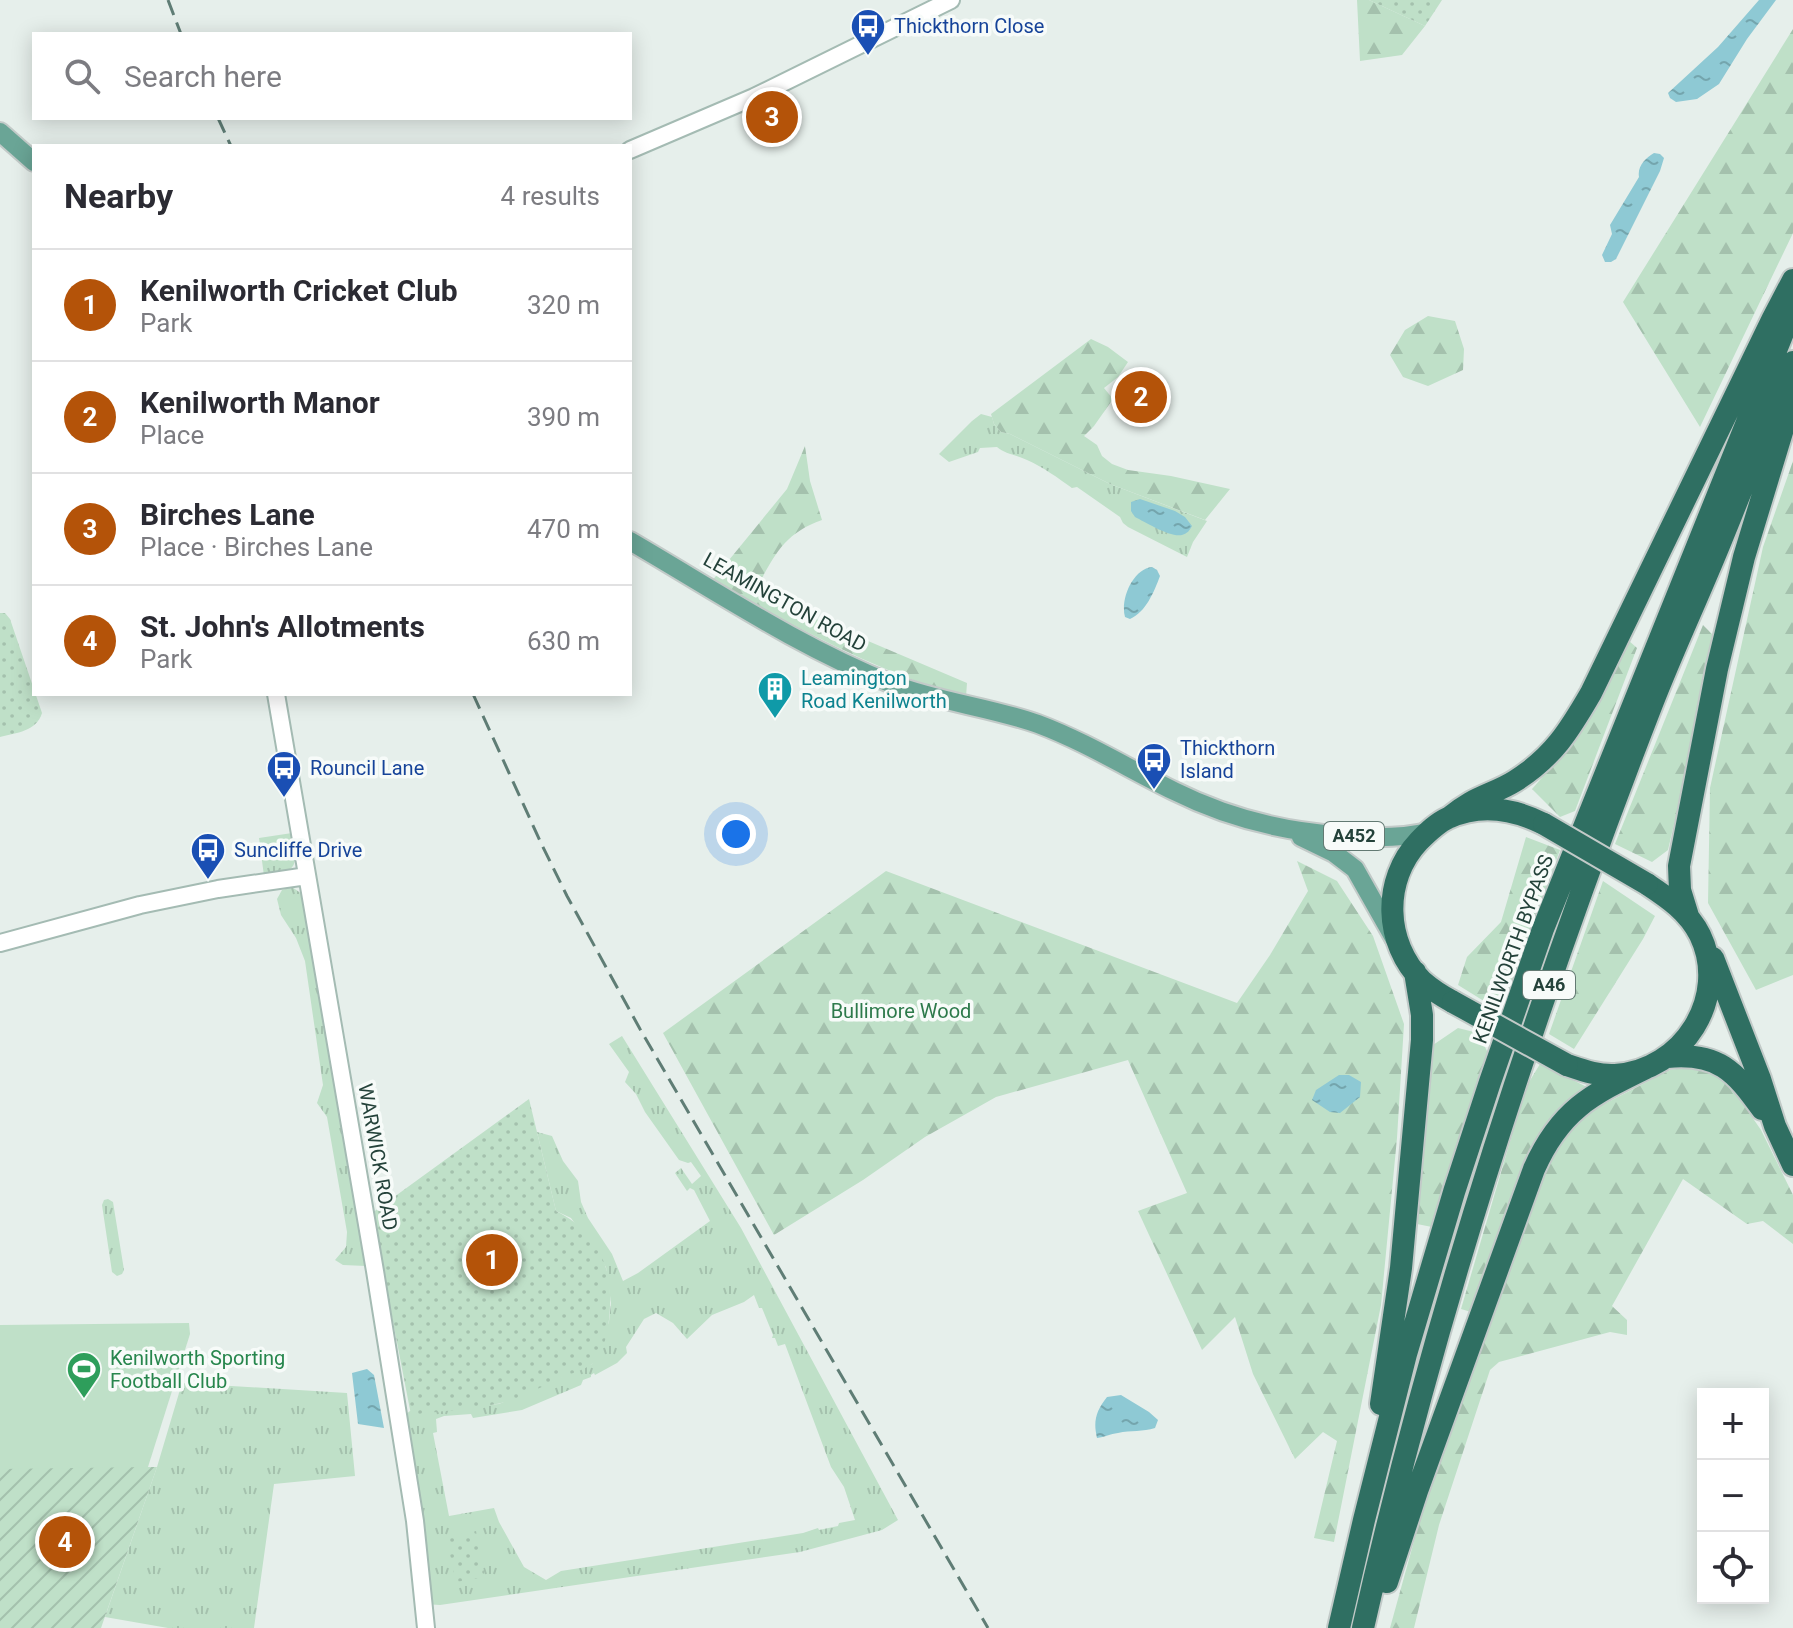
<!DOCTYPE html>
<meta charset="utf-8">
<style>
:root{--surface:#fff;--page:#f2f2f3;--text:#2b2b33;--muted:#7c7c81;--line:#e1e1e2;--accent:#b45309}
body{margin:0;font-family:Roboto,sans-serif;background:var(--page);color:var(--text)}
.controls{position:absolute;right:24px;bottom:24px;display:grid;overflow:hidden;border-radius:0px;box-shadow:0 4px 20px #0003}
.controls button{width:72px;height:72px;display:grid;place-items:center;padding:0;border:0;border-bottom:2px solid var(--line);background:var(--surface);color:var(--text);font:40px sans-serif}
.you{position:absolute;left:736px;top:834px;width:28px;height:28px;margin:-20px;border:6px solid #fff;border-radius:50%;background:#1a73e8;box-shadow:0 0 0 12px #1a73e833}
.badge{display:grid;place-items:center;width:52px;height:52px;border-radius:50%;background:var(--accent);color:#fff;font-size:26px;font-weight:700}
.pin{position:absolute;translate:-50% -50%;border:4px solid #fff;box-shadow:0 2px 8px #0006}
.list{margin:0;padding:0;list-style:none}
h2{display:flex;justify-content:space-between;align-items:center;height:104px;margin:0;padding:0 32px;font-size:34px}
h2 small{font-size:26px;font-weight:400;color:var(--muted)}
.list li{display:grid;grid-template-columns:52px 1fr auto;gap:24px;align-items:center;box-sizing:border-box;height:112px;padding:0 32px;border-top:2px solid var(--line)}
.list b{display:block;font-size:30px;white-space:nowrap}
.list p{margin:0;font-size:26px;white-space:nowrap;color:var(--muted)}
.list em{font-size:26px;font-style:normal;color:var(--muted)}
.icon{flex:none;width:44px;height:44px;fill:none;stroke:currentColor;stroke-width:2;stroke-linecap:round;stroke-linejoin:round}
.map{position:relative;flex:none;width:1793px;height:1628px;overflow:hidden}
.search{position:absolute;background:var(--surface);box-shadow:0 4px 20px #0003;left:32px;top:32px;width:600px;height:88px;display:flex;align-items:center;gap:20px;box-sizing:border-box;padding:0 28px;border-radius:0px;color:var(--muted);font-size:30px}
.panel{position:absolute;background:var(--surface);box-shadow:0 4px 20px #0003;left:32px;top:144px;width:600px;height:552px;border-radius:0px}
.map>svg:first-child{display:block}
.grass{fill:url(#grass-tufts);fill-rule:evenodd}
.forest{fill:url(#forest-firs)}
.park{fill:url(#park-dots)}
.garden{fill:url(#garden-furrows)}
.pitch{fill:#bfe0c8}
.water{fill:url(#water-ripples)}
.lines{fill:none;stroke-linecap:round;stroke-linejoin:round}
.secondary-casing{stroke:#a4bbb3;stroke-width:20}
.primary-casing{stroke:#c2cac8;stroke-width:22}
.highway-casing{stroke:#c2cac8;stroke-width:26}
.secondary{stroke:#fff;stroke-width:16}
.primary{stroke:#6aa596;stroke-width:18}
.highway{stroke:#2f6f62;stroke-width:22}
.rail{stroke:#5f7d75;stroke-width:3;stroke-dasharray:16 8;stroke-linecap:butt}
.highway-bridge-casing{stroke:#c2cac8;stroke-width:26;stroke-linecap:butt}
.highway-bridge{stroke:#2f6f62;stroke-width:22}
.labels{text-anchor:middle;stroke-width:7;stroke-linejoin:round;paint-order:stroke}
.shield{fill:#f7fbf9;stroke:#637a73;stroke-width:2}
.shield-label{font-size:18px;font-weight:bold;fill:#24423a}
.transit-label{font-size:20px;fill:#164399;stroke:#f7fbf9;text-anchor:start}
.street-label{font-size:20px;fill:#24423a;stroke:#f7fbf9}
.culture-label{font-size:20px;fill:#0d838f;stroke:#f7fbf9;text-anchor:start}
.park-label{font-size:20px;fill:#2d7a4b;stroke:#f7fbf9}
.leisure-label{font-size:20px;fill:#27864d;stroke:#f7fbf9;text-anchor:start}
</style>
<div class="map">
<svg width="1793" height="1628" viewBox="0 0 1793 1628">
<defs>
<pattern id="grass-tufts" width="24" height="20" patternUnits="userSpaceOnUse" patternTransform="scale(2)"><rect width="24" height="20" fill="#bfe0c8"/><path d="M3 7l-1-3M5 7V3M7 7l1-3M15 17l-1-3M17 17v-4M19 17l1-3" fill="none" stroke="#a4c1ad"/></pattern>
<pattern id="forest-firs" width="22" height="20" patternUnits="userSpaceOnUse" patternTransform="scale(2)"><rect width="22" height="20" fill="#bfe0c8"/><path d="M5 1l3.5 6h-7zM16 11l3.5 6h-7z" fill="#a4c1ad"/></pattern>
<pattern id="park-dots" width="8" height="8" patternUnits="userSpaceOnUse" patternTransform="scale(2)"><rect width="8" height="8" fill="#bfe0c8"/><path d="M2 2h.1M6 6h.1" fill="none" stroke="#a4c1ad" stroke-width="1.8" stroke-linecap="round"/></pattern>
<pattern id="garden-furrows" width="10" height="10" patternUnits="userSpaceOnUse" patternTransform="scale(2)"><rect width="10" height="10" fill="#bfe0c8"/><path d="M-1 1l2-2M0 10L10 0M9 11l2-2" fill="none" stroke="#a4c1ad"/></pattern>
<pattern id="water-ripples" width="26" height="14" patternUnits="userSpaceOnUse" patternTransform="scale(2)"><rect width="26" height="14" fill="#8ec9d4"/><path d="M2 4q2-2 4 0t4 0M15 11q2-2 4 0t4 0" fill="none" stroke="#74a5ad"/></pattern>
</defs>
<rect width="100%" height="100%" fill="#e6efeb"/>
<path class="grass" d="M981 414 992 417 994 424 1001 432 1010 434 1110 484 1207 521 1193 542 1187 557 1128 527 1123 523 1120 517 1077 487 1072 488C1058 478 1043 467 1027 460 1017 455 1005 454 997 447L980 448 978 452 949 462 939 454 972 421Z
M292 833C297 867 300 871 264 876L259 838Z
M292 887 302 894 308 919 366 1266 343 1265 335 1260 346 1247 347 1232 327 1117 317 1103 323 1085 305 961 296 938 281 915 277 899 282 890Z
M622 1036 741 1228 898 1520 882 1530 800 1552 440 1605 424 1604 399 1420 410 1411 499 1404 592 1364 609 1322 611 1303 606 1267 571 1218 556 1211 537 1132 552 1136 563 1161 578 1181 581 1202 588 1218 612 1254 623 1281 638 1273 710 1221 694 1190 690 1188 687 1191 675 1173 681 1168 692 1184 701 1176 691 1162 688 1163 679 1160 645 1112 636 1094 625 1082 629 1072 609 1044ZM754 1295 759 1308H762L773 1335 772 1338H775L778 1346 785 1344 831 1467 844 1487 855 1520 839 1523 838 1526 819 1530 818 1528 803 1533 561 1571 546 1580 524 1567 499 1522 494 1508 449 1516 433 1433 437 1432 436 1419 444 1416 471 1414 473 1418 522 1410 581 1385 583 1380 591 1377V1375L594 1373 595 1375 617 1363 627 1353 626 1347 644 1319 656 1313 673 1323 687 1339 712 1315 744 1302Z
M108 1199 113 1202 124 1270 122 1274 117 1276 112 1272 102 1205 104 1200Z
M182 1383 347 1393 355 1476 274 1484 254 1628H168L105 1617 157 1467Z"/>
<path class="forest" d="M1357 0H1369L1425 26 1402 55 1360 61Z
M1793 29V233L1700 427 1623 302Z
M1428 316 1455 321 1464 349 1463 370 1428 386 1403 377 1390 355 1405 330Z
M1091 339 1108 347 1128 362 1118 377 1104 388 1113 399 1094 426 1084 436 1097 445 1102 456 1112 464 1128 470 1171 476 1230 489 1205 520 1110 484 1010 434 1001 432 994 424 991 414Z
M805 446 810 481 822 520C784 533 773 557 756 590L795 610 967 683 966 697C875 672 794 625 711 582L787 489Z
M1793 461V975L1756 990 1708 903 1710 788 1763 547Z
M1703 625 1717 639 1668 850 1652 862 1615 844Z
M1628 640 1637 648 1575 811 1560 817 1532 789 1581 733Z
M1526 837 1560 850 1500 1011 1458 985 1467 957 1501 922Z
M1297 861 1337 881 1373 936 1404 1024 1397 1138 1381 1305 1334 1542 1314 1538 1337 1441 1323 1432 1295 1459 1253 1374 1235 1317 1202 1350 1138 1211 1187 1193 1128 1060 996 1097 925 1137 863 1180 774 1235 663 1033 886 871 1237 1003 1270 955 1308 891Z
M1603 881 1655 916 1643 939 1574 1049 1549 1034Z
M1458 1028 1478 1033 1488 1053 1432 1227 1417 1224 1433 1045Z
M1540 1064 1587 1087 1540 1134 1471 1312 1461 1309 1526 1087Z
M1701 1065 1723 1075 1761 1130 1793 1195V1244L1763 1221 1747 1224 1683 1179 1612 1306 1627 1320V1335L1610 1332 1499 1362 1490 1370 1439 1525 1414 1628H1390L1435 1465 1551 1153 1581 1116 1670 1070Z"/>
<path class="park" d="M1369 0H1442L1425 26Z
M0 613H5L10 619 42 713C37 731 16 733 0 737Z
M529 1099 556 1211C585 1225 604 1250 609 1281 612 1303 610 1348 592 1364 586 1369 567 1375 559 1379 540 1387 516 1401 496 1404 468 1410 439 1411 411 1415L372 1213Z
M476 1531 485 1577 456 1582 446 1537Z"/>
<path class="garden" d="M0 1467H157L101 1628H0Z"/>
<path class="pitch" d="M189 1323 190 1334 148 1467 0 1469V1325Z"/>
<path class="water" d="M1759 0H1776L1747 39 1719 84 1697 99 1676 102 1670 98 1668 93 1718 47Z
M1654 153 1660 154 1664 158 1660 171 1616 259 1611 262H1605L1602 255 1612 234 1610 225 1639 177C1637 166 1646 158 1654 153Z
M1140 499 1175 511 1185 517 1192 526C1189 531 1188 533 1182 535 1171 538 1145 522 1135 517L1131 511V502Z
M1152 567 1157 570 1160 576C1154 592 1146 612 1130 619L1125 617C1120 599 1133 569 1152 567Z
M1339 1075H1349L1361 1082 1360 1097 1340 1113 1330 1112 1312 1100 1316 1090Z
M367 1369 374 1375 384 1428 358 1424 352 1373Z
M1121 1395 1149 1412 1158 1420 1155 1428C1143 1432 1131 1430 1118 1433 1110 1434 1105 1437 1097 1438 1093 1421 1096 1411 1107 1397Z"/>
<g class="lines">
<g class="secondary-casing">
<path id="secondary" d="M630 150 754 97 951 0
M276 694 375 1271 415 1521 426 1628
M0 943 140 905 218 889 307 876"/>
</g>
<g class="primary-casing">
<path id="primary" d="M0 132 34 162
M630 541C716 591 799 647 892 684 939 702 990 707 1038 724 1086 742 1129 769 1174 791 1226 817 1280 831 1338 835 1368 838 1399 839 1428 832
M1301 837 1334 853 1355 869 1394 938"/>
</g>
<g class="highway-casing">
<path id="highway" d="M1450 817C1456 812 1463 807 1470 803 1484 795 1501 790 1515 781 1553 757 1569 731 1591 693L1773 318 1793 280
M1688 916 1680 890 1679 866 1717 669 1744 557 1793 396
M1713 958 1760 1079 1775 1126 1793 1165
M1453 1002C1442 996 1431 989 1422 981 1384 943 1382 880 1419 841 1428 832 1437 823 1448 818 1480 803 1514 809 1544 824
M1667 1057C1718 1052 1735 1071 1762 1109
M1567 1065C1582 1070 1598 1076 1615 1075 1683 1071 1730 997 1700 935 1688 911 1668 898 1647 884
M1381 1404 1401 1268 1422 1040V1015L1415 972
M1387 1582 1417 1491 1534 1169C1561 1108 1593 1094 1650 1066
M1339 1628 1364 1520 1406 1354 1454 1192 1490 1082 1543 929 1793 308
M1363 1628C1434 1313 1535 1005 1652 704 1673 650 1698 597 1720 543 1745 483 1767 422 1793 362"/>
</g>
<use href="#secondary" class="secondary"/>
<use href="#primary" class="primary"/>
<use href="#highway" class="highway"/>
<path class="rail" d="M168 0 181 34
M218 118 231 146
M473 694 541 843 567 896 640 1029 988 1628"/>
<g class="highway-bridge-casing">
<path id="highway-bridge" d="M1544 824 1647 884
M1453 1002 1567 1065"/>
</g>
<use href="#highway-bridge" class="highway-bridge"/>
</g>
<defs>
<g id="bus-pin" transform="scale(1.8)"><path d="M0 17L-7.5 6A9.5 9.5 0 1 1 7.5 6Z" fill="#1a4fb4" stroke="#f7fbf9"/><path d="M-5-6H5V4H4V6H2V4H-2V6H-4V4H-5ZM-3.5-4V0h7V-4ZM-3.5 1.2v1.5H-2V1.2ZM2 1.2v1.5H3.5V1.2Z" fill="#fff"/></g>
<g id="building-pin" transform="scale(1.8)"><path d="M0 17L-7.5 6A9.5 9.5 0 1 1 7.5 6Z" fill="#0f9aa8" stroke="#f7fbf9"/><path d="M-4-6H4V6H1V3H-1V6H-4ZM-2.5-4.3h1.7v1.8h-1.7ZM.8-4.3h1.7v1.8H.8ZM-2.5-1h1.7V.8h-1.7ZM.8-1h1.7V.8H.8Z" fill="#fff"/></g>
<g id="stadium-pin" transform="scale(1.8)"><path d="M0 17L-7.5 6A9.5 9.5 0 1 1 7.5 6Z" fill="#2e9e5b" stroke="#f7fbf9"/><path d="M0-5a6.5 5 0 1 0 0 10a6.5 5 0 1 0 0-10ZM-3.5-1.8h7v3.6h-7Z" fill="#fff"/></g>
</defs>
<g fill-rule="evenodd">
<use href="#bus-pin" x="868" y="26"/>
<use href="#building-pin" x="775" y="689"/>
<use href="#bus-pin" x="1154" y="760"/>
<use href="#bus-pin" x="284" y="768"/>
<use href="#bus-pin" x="208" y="850"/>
<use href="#stadium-pin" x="84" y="1369"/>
</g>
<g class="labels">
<g class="shield">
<rect x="1324" y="822" width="60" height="28" rx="6"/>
<rect x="1523" y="971" width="52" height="28" rx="6"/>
</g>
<g class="shield-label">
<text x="1354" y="842">A452</text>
<text x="1549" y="991">A46</text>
</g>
<g class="transit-label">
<text x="894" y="33">Thickthorn Close</text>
<text x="1180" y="755">Thickthorn<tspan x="1180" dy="23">Island</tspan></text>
<text x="310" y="775">Rouncil Lane</text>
<text x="234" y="857">Suncliffe Drive</text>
</g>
<g class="street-label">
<text transform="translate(785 602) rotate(29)" y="7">LEAMINGTON ROAD</text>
<text transform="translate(1513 949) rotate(-70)" y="7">KENILWORTH BYPASS</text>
<text transform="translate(378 1157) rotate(80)" y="7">WARWICK ROAD</text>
</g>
<g class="culture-label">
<text x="801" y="685">Leamington<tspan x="801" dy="23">Road Kenilworth</tspan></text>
</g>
<g class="park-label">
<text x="901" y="1018">Bullimore Wood</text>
</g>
<g class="leisure-label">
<text x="110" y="1365">Kenilworth Sporting<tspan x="110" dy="23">Football Club</tspan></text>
</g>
</g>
</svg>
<div class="controls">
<button>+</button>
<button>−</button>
<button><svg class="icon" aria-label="locate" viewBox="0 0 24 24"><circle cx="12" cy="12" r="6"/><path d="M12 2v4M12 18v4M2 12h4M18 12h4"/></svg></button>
</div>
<div class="you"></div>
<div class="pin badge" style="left:492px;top:1260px">1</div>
<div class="pin badge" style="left:1141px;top:397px">2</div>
<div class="pin badge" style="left:772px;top:117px">3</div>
<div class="pin badge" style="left:65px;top:1542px">4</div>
<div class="search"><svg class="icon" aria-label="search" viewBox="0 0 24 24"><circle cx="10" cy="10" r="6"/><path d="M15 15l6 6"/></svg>Search here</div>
<section class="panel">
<h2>Nearby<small>4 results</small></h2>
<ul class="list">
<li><span class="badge">1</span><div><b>Kenilworth Cricket Club</b><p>Park</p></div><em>320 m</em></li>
<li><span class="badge">2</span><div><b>Kenilworth Manor</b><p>Place</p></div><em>390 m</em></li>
<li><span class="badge">3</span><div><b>Birches Lane</b><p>Place · Birches Lane</p></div><em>470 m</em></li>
<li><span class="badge">4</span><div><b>St. John's Allotments</b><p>Park</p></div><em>630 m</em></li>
</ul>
</section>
</div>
